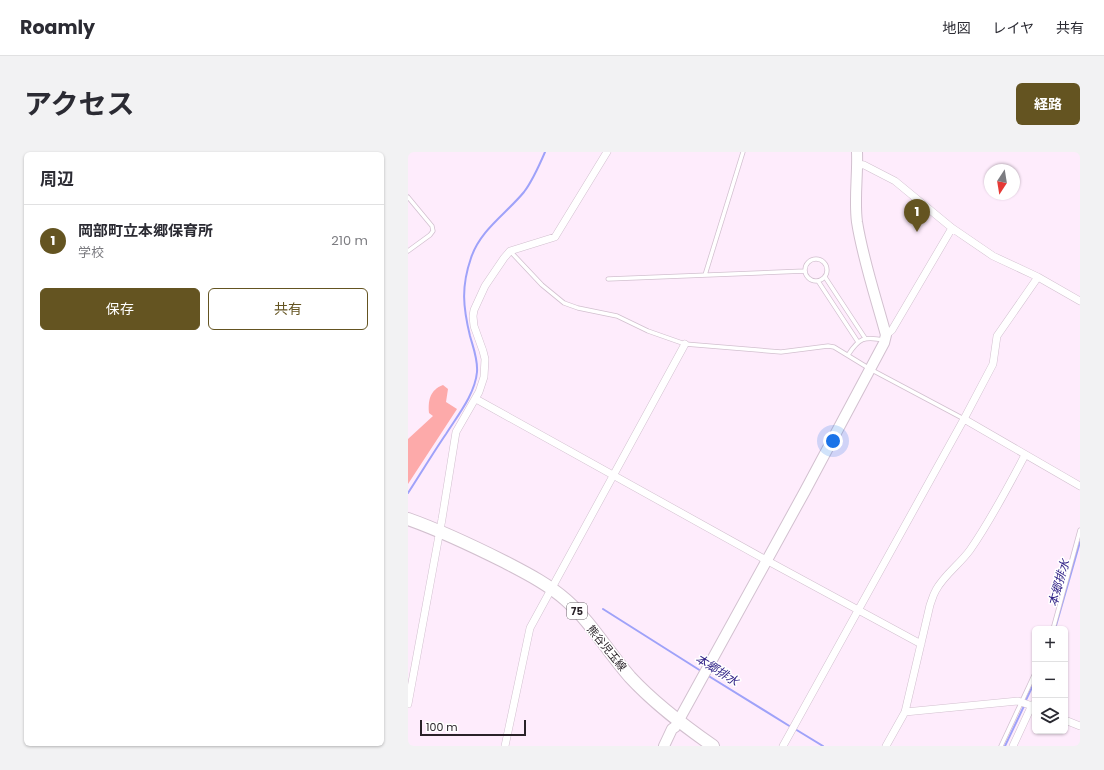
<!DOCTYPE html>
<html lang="ja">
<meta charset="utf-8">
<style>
:root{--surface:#fff;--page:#f2f2f3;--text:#2b2b33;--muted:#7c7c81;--line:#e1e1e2;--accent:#645421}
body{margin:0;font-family:Poppins,"Noto Sans JP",sans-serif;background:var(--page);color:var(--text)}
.controls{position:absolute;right:12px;bottom:12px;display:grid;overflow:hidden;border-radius:6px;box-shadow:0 1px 3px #0004}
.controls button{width:36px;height:36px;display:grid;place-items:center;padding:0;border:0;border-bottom:1px solid var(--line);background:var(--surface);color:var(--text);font:20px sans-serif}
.compass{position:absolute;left:576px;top:12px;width:36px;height:36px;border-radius:50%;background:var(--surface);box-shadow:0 1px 3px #0004;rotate:192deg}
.scale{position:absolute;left:12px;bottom:10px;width:106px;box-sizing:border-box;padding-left:4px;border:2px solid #292228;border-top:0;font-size:11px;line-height:14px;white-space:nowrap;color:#292228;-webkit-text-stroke:3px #fff;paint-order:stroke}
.you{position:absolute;left:425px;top:289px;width:14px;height:14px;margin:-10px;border:3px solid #fff;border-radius:50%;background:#1a73e8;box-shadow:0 0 0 6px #1a73e833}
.badge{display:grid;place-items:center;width:26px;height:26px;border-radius:50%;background:var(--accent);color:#fff;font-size:13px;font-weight:700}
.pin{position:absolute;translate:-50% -33px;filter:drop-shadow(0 1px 2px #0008)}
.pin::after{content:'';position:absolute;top:21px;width:14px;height:12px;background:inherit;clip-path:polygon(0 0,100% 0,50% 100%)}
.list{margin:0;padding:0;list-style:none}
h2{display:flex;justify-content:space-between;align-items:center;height:52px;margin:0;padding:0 16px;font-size:17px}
h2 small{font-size:13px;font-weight:400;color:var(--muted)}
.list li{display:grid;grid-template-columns:26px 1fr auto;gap:12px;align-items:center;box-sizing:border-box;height:72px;padding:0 16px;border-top:1px solid var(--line)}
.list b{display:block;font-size:15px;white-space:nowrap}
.list p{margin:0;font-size:13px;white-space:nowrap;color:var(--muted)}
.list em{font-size:13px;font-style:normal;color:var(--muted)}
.actions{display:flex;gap:8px;padding:12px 16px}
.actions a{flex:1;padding:9px 0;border:1px solid var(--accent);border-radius:6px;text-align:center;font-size:14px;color:var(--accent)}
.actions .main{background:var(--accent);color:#fff}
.icon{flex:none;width:22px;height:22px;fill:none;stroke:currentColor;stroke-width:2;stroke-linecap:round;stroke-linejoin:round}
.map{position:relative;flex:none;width:672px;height:594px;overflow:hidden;border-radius:6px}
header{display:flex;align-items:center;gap:24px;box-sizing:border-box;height:56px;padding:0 20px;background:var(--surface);border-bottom:1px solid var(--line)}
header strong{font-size:19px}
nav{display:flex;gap:22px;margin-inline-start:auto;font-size:14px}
.intro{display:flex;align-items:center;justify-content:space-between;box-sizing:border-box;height:96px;padding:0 24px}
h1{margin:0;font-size:28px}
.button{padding:10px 18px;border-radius:6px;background:var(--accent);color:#fff;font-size:14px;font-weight:700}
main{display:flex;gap:24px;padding:0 24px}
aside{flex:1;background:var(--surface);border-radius:6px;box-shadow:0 1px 3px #0004}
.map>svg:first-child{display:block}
.forest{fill:#fdaaaa}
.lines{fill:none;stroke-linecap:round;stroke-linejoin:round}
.stream{stroke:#9fa2f9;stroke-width:2}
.lane-casing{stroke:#d2c0cf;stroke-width:5}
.street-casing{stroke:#d2c0cf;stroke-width:8}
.secondary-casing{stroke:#d2c0cf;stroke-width:12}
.primary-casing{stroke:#d2c0cf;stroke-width:14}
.lane{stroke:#fff;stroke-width:3.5}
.street{stroke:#fff;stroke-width:7}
.secondary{stroke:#fff;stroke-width:10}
.primary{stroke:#fff;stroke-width:12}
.labels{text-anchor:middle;stroke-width:3;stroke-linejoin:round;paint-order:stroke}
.shield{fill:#fff;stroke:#696468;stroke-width:1}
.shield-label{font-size:10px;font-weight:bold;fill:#292228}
.street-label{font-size:11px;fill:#292228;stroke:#fff}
.water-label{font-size:12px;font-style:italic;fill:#352789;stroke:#fff}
</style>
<header>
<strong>Roamly</strong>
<nav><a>地図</a><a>レイヤ</a><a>共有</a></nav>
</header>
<div class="intro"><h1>アクセス</h1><a class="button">経路</a></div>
<main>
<aside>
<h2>周辺<small></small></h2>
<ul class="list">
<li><span class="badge">1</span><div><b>岡部町立本郷保育所</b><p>学校</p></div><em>210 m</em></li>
</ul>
<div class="actions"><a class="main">保存</a><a>共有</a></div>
</aside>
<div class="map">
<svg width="672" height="594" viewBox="0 0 672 594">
<rect width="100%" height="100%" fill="#feecfc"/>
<path class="forest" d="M35 233 40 237 38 250 49 257 0 332V287L25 264 21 261C20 248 22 238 35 233Z"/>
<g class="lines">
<path class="stream" d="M0 341C13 321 25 301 38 282 50 263 67 242 69 220 70 207 65 195 62 184 55 155 53 135 63 106 72 78 98 62 116 40 125 28 131 14 137 0
M195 457 293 519
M647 477 672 390
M299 523 383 575
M617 550 627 529
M387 577 415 594
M597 594 616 554"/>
<g class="lane-casing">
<path id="lane" d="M0 45 24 74 25 79 22 83 0 99
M102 99 134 133 156 151 170 156 209 164 240 179 277 192 373 200 420 194 426 195 462 217 556 267
M397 118a11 11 0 1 1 22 0a11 11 0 1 1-22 0Z
M297 123 335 0
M417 125 457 186
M200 127 397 119
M410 129 450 190
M440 203C451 186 456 184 476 188
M645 477 672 378
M593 594 627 521"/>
</g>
<g class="street-casing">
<path id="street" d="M450 12 456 13 487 29 544 76 585 104 630 125 672 149
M478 183 484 178 544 76
M68 247 358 408 513 492
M556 267 672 334
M0 552 34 367 48 280 71 240 76 225 77 207 75 199 66 174 65 164 66 158 77 134 96 106 102 99 147 85 199 0
M497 560 610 549 627 555
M657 568 672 574
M97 594 122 476 277 192
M375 594 556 267 585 212 589 184 630 125
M478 594 497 560 522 453C524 448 525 443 528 438 536 423 552 412 562 398 583 368 600 335 617 303
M605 594 624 553"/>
</g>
<g class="secondary-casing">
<path id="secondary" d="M256 594 264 577 267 575 397 339 476 191 478 183C468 146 455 108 449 70 446 47 450 23 449 0"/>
</g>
<g class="primary-casing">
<path id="primary" d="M0 367C34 379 65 394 97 410 118 421 140 432 158 448 183 470 200 500 222 525 247 552 275 573 305 594"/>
</g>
<use href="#lane" class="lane"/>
<use href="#street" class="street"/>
<use href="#secondary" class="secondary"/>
<use href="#primary" class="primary"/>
</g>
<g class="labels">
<rect class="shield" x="159" y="451" width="20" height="16" rx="3"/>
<g class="shield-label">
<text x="169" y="463">75</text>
</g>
<g class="street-label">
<text transform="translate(199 496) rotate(51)" y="4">熊谷児玉線</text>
</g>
<g class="water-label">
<text transform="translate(651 431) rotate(-74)" y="4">本郷排水</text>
<text transform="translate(309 518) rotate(32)" y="4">本郷排水</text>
</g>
</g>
</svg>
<div class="controls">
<button>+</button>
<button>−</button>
<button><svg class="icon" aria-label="layers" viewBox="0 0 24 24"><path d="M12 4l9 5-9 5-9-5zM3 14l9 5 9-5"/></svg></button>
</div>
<svg class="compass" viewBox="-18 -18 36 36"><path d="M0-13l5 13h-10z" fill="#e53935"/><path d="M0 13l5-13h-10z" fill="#7c7c81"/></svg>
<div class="scale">100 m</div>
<div class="you"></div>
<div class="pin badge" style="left:509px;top:80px">1</div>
</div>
</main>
